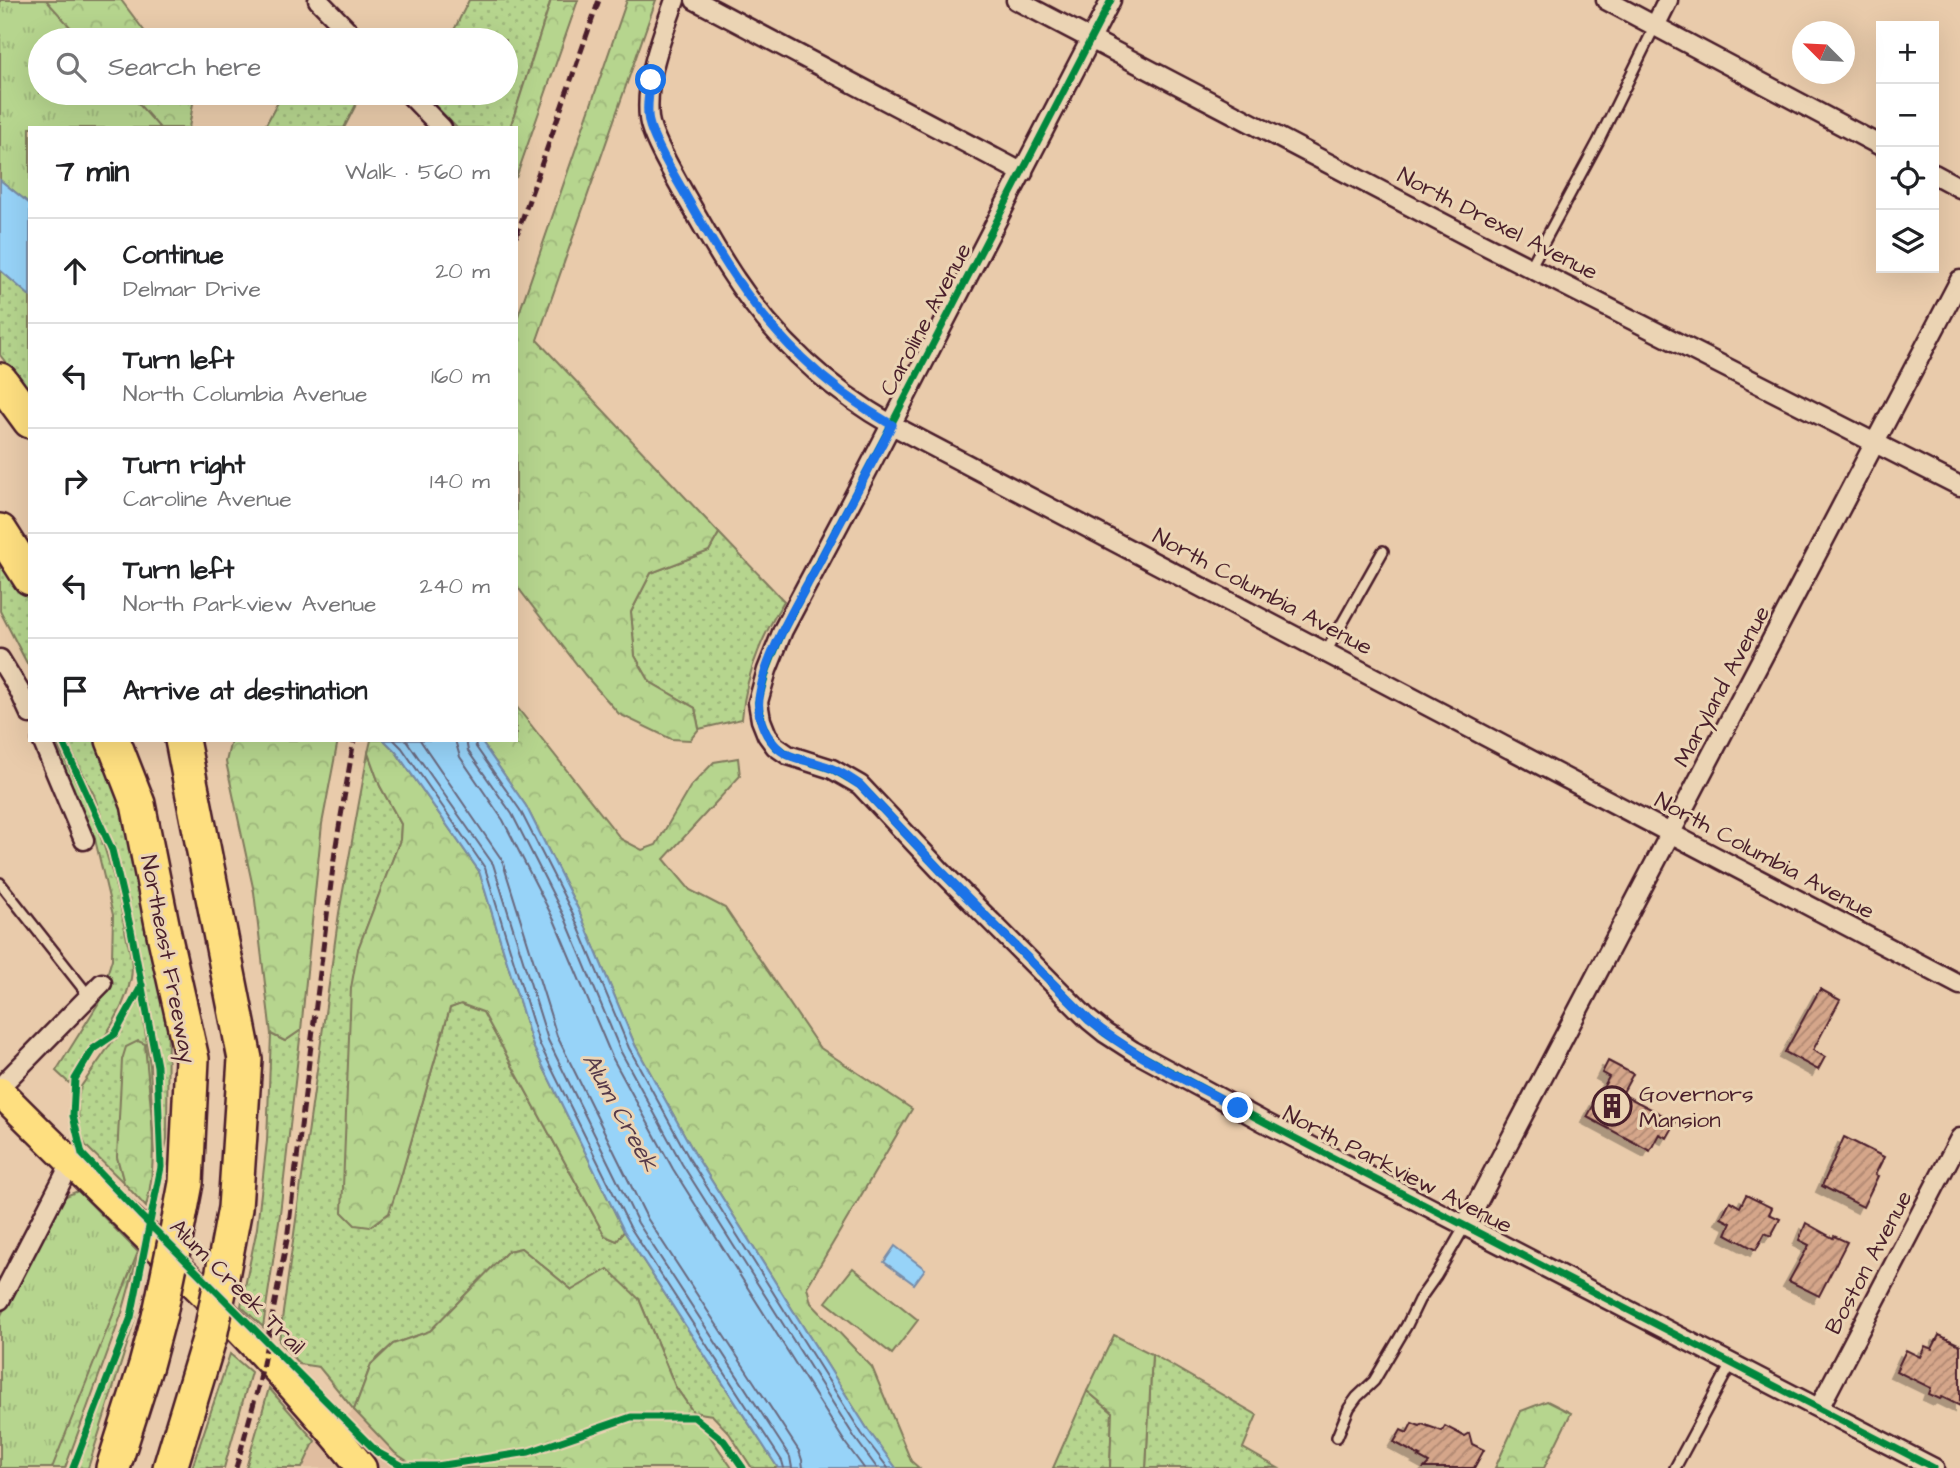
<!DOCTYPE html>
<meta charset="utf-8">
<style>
:root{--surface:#fff;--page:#f6f6f6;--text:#202124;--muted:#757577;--line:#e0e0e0}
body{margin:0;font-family:"Architects Daughter",sans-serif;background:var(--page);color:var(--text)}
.controls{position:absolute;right:21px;top:21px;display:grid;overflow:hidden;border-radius:0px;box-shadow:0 7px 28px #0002}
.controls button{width:63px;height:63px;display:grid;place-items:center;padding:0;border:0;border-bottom:2px solid var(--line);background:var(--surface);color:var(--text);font:35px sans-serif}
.compass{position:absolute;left:1792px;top:21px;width:63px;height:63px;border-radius:50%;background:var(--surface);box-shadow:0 7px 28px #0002;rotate:294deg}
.stop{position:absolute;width:21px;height:21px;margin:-16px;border:5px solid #1a73e8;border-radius:50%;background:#fff}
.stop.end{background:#1a73e8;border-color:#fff;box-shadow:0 2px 7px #0008}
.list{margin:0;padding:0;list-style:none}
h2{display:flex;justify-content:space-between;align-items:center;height:91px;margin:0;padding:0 28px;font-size:30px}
h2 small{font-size:23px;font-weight:400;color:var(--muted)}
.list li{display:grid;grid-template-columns:46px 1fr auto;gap:21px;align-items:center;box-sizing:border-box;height:105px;padding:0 28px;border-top:2px solid var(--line)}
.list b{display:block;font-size:26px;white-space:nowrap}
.list p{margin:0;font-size:23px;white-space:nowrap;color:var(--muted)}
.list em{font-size:23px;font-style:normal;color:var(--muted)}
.icon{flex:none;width:38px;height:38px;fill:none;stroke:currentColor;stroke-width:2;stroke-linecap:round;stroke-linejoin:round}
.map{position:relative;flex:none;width:1960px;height:1468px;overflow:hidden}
.search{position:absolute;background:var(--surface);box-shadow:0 7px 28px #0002;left:28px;top:28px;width:490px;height:77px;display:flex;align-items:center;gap:18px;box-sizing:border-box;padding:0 24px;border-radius:38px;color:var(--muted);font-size:26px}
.panel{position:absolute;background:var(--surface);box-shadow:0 7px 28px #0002;left:28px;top:126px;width:490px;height:616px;border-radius:0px}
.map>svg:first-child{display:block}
.built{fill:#e0bd9f}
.grass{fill:url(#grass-dots);stroke:#807a5c;stroke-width:2}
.forest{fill:url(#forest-crowns);stroke:#807a5c;stroke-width:2}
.park{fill:url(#park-tufts);stroke:#807a5c;stroke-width:2}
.garden{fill:#b6d58e;stroke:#807a5c;stroke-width:2}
.water{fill:#97d3f8;stroke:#788ba6;stroke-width:2}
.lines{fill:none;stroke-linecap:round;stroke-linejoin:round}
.shore{stroke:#69677d;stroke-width:2}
.building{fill:url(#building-hatch);stroke:#4a1f2b;stroke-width:2;filter:url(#shadow)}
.service-casing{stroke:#4a1f2b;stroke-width:14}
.minor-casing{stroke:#4a1f2b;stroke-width:23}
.primary-casing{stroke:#4a1f2b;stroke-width:33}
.motorway-casing{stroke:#4a1f2b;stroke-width:38}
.service{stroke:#ebd4b4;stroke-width:9}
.minor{stroke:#ebd4b4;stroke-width:18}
.primary{stroke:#fedf80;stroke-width:28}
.motorway{stroke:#fedf80;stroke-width:33}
.rail{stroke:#4a1f2b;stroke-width:5;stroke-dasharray:10 5;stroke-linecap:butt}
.motorway-bridge-casing{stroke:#4a1f2b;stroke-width:38;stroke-linecap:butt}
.motorway-bridge{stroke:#fedf80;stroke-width:33}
.cycleway-casing{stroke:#ebd4b4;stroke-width:11}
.cycleway{stroke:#00873e;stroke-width:7}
.route{stroke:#1a73e8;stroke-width:9}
.labels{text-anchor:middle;stroke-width:6;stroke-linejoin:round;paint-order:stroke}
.street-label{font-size:23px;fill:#4a1f2b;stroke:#ebd4b4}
.poi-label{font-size:23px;fill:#4a1f2b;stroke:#ebd4b4;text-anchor:start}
.water-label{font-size:24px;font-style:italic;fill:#563a4a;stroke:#ebd4b4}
</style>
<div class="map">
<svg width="1960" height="1468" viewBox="0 0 1960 1468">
<defs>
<pattern id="grass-dots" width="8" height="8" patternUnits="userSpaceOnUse" patternTransform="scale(1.75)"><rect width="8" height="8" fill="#b6d58e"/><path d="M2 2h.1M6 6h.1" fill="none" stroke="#9eb67b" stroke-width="1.8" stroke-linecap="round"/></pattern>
<pattern id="forest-crowns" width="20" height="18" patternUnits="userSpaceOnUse" patternTransform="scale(1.75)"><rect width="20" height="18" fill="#b6d58e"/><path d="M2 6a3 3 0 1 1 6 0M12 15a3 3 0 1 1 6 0" fill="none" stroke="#9eb67b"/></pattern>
<pattern id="park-tufts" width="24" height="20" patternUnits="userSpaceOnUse" patternTransform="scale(1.75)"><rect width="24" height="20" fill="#b6d58e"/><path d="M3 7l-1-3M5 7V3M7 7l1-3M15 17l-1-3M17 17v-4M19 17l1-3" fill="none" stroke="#9eb67b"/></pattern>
<pattern id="building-hatch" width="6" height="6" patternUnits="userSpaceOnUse" patternTransform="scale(1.75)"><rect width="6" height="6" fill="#d5a68a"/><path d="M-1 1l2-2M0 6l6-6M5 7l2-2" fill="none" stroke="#af8771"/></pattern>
<filter id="shadow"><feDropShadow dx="-6" dy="6" stdDeviation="0" flood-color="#0004"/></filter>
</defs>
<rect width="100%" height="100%" fill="#e9cbab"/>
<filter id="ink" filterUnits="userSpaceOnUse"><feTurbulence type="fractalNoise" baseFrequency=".0143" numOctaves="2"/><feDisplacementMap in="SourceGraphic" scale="14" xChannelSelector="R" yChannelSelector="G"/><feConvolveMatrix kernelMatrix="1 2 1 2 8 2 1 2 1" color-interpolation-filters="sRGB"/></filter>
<g filter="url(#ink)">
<path class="built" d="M354 1410 395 1453 418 1468H302L315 1441Z"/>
<path class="grass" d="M469 0H551L510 128H457L423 93H506V40H449Z
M283 93H362L344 128H264Z
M0 270 30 296V394L0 355Z
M719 533 784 601C762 636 745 677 742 719L699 729 695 708 650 682 635 656 631 612 651 573 709 551Z
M0 555 30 600V669L0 611Z
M49 740H55C68 767 83 794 95 822 109 857 119 894 125 930 128 946 134 962 131 978 123 1017 94 1053 69 1083L56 1071 98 1004 112 959 113 915 94 835Z
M66 740H99L127 813 168 1010 167 1139 162 1165 158 1055 140 957 118 865 106 828 93 793Z
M368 753 380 786 401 824 400 840 358 949 399 1183 450 1008 461 1004 483 1012 605 1236 617 1241 624 1231 778 1468H752L729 1433 712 1415 693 1412 675 1386 639 1299 572 1290 521 1248 508 1251 430 1331 393 1344 371 1364 354 1410 319 1367 299 1364 279 1341 339 913Z
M137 1000 141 1003 150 1065 154 1154 145 1045 117 1157 124 1183 86 1146 79 1131 78 1100 80 1088 117 1035 132 1004Z
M301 1030 279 1222 263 1327 241 1306 257 1228 267 1141 271 1034 285 1041Z
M134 1315 136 1316 88 1468H76L107 1379Z
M230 1354 251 1372 224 1468H192Z
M1152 1354 1257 1415 1243 1448 1278 1468H1146Z
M269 1388 315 1441 302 1468H246Z
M1087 1391 1112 1412 1110 1468H1053Z"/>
<path class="forest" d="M16 0H121L151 40H48Z
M551 0H578L516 178V128H510Z
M627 0H656L537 340 719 533 709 551 651 573 631 612 635 656 650 682 695 708 699 729 690 740 671 739 619 714 585 675 516 585V322Z
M89 93H191L194 97 189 128H116Z
M516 706 621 839 642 850 656 845 690 787 714 762 738 758 740 776 664 859 690 890 725 908 819 1047 912 1109 807 1287 811 1303 872 1367 911 1461 919 1468H896L868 1430 696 1156 635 1045 579 911 526 806 480 740H516Z
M231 740H338L322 824 301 1030 285 1041 271 1034 254 892 226 762Z
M371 740H384L396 752 479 871 533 1046 624 1231 617 1241 605 1236 483 1012 461 1004 450 1008 399 1183 389 1213 370 1227 355 1225 342 1212 351 988 358 949 400 840 401 824 380 786 368 753Z
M138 1041 145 1044C149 1098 160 1154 146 1207L124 1183 117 1157 122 1060 126 1047Z
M521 1248 572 1290 608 1269 639 1299 675 1386 732 1468H418L395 1453 354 1410 371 1365 393 1344 430 1331 508 1251Z
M125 1250 137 1259 122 1313 65 1468H10Z
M1114 1335 1152 1354 1146 1468H1110L1112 1412 1087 1391Z
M1547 1401 1571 1413 1544 1468H1495L1521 1411Z"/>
<path class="park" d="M0 0H46L82 40H40V93H129L160 128H30V204L0 180Z
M78 1191 138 1252 52 1468H0V1317L61 1198Z"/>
<path class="garden" d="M853 1268 918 1320 892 1354 826 1302Z"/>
<path class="water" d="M0 180 30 204V296L0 270Z
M384 740H480L526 806 579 911 635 1045 696 1156 868 1430 896 1468H778L624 1231 533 1046 479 871 396 752Z
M895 1246 925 1269 914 1284 884 1262Z"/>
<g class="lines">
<path class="shore" d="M394 740 402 748 485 868 539 1043 630 1227 782 1461 784 1468
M406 740 493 864 548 1040 638 1223 790 1457 792 1468
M420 740 502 860 557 1036 647 1218 799 1451 802 1460 803 1468
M455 740 460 757 503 820 555 922 612 1057 673 1169 846 1444 864 1468
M466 740 468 751 512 814 565 918 621 1052 682 1164 855 1438 877 1468
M475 740 476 747 520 810 573 914 629 1048 690 1160 862 1434 888 1468"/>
</g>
<path class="building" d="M1820 989 1840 1000 1813 1050 1825 1057 1818 1070 1785 1052Z
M1608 1061 1633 1074 1622 1094 1676 1122 1667 1138 1659 1134 1650 1151 1587 1117 1609 1077 1602 1073Z
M1844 1137 1884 1157 1875 1175 1878 1176 1863 1207 1822 1186Z
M1746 1195 1772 1208 1769 1214 1780 1219 1771 1236 1765 1233 1756 1250 1726 1234 1731 1223 1721 1218 1730 1201 1740 1207Z
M1806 1223 1833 1238 1834 1236 1847 1242 1819 1296 1789 1281 1809 1245 1799 1240Z
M1939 1335 1960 1345V1406L1942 1397 1940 1399 1929 1394 1931 1388 1896 1371 1906 1350 1920 1357 1925 1346 1932 1349Z
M1412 1423 1420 1426 1422 1424 1442 1431 1445 1426 1464 1436 1469 1433 1472 1444 1484 1450 1474 1468H1424L1429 1463 1418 1457 1420 1456 1394 1442 1401 1430 1407 1433Z"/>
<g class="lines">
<g class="service-casing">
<path id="service" d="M1530 268 1598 142 1655 26
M1326 652 1383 551
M0 883 89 996
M1337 1437 1349 1408 1357 1397 1374 1381 1407 1325 1419 1300 1436 1276 1465 1226
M1675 1468 1731 1364"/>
</g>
<g class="minor-casing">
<path id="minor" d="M318 0 357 40
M675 0C662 37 645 78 649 118 651 137 675 177 685 195 699 219 713 245 728 268 769 333 825 387 892 425L1960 985
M695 0 1023 173
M1016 0 1473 239 1960 486
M1111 0 861 483 783 630 767 670 758 702 761 720 767 735 775 746 788 755 832 769 860 785 940 870 1089 1020 1105 1033 1133 1051 1264 1122 1934 1468
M1606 0 1881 146
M1655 26 1668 0
M408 93 442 128
M1934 174 1960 188
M0 659 19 690 30 714
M42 740 84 840
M0 1087 102 983
M1465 1226 1960 280
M0 1300 71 1163
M1819 1408 1960 1138"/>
</g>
<g class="primary-casing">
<path id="primary" d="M0 1092C122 1215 253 1332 362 1468"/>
</g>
<g class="motorway-casing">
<path id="motorway" d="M0 380 30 421
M0 531 30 578
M113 740 138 804 164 934 192 1059 186 1183 175 1241
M182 740 245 1059 235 1208 220 1287
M113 1468 146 1365 160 1313
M170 1468 210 1336"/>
</g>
<use href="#service" class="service"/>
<use href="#minor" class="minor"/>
<use href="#primary" class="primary"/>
<use href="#motorway" class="motorway"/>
<path class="rail" d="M516 237 599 0
M236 1468 259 1384 287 1240 335 851 354 740"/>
<g class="motorway-bridge-casing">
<path id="motorway-bridge" d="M160 1313 175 1241
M210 1336 220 1287"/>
</g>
<use href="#motorway-bridge" class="motorway-bridge"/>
<g class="cycleway-casing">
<path id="cycleway" d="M1111 0 861 483 783 630 767 670 758 702 761 720 767 735 775 746 788 755 832 769 860 785 940 870 1089 1020 1105 1033 1133 1051 1264 1122 1934 1468
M62 740 112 850 131 930 157 1066 161 1167 131 1317 73 1468
M142 985 115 1034 93 1049 75 1079 73 1116 82 1154 141 1216 377 1452 403 1466H437L529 1452 631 1417H694L724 1441 743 1468"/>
</g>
<use href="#cycleway" class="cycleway"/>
</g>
</g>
<g class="lines" filter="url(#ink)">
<path class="route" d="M651 80C649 93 646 108 649 122 653 140 672 172 682 189 716 249 751 310 802 358 829 384 859 406 892 425 866 474 840 523 814 572 794 609 764 658 759 699 757 715 763 732 774 744 786 759 805 759 822 765 836 769 848 777 860 785L940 870 1089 1020C1134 1057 1188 1081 1238 1108"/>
</g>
<defs>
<g id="building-ring" transform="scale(2.0125)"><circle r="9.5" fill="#ebd4b4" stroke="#4a1f2b" stroke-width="1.5"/><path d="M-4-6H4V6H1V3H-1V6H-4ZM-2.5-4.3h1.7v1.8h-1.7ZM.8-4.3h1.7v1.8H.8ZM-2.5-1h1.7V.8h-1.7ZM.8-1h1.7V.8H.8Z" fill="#4a1f2b"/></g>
</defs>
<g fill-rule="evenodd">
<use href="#building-ring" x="1612" y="1106"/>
</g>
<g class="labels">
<g class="street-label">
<text transform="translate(1498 223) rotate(27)" y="8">North Drexel Avenue</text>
<text transform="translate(925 319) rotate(-62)" y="8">Caroline Avenue</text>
<text transform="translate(1263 591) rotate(28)" y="8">North Columbia Avenue</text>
<text transform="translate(1721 686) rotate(-62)" y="8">Maryland Avenue</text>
<text transform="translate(1765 855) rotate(28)" y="8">North Columbia Avenue</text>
<text transform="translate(169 959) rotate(79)" y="8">Northeast Freeway</text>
<text transform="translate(1398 1169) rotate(27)" y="8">North Parkview Avenue</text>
<text transform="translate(1868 1262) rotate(-62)" y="8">Boston Avenue</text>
<text transform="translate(238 1286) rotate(45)" y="8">Alum Creek Trail</text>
</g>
<g class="poi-label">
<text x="1639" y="1101">Governors<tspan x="1639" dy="26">Mansion</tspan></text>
</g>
<g class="water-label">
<text transform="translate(621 1112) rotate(61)" y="8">Alum Creek</text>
</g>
</g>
</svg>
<div class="controls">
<button>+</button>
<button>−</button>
<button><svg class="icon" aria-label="locate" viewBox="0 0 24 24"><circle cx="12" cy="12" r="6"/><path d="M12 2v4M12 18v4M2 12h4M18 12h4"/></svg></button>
<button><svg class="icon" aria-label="layers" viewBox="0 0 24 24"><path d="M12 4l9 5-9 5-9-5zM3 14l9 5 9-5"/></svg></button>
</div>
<svg class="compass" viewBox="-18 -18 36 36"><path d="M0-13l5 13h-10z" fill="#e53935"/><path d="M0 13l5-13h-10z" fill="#757577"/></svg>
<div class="stop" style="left:651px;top:80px"></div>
<div class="stop end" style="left:1238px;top:1108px"></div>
<div class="search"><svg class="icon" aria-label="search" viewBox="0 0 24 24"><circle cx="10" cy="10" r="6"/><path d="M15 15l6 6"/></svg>Search here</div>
<section class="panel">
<h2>7 min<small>Walk · 560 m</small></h2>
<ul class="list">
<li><svg class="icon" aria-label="ahead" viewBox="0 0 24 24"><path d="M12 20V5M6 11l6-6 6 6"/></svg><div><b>Continue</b><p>Delmar Drive</p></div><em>20 m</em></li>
<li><svg class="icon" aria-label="left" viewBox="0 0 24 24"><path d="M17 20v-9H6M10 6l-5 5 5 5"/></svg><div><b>Turn left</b><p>North Columbia Avenue</p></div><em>160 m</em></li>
<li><svg class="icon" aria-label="right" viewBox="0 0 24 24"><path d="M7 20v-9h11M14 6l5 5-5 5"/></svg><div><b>Turn right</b><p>Caroline Avenue</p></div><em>140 m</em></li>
<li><svg class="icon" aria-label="left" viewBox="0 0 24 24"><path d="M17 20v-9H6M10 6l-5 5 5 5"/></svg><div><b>Turn left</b><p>North Parkview Avenue</p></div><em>240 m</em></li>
<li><svg class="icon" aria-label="arrive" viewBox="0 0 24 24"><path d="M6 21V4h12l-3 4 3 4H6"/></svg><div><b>Arrive at destination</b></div></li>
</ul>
</section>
</div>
